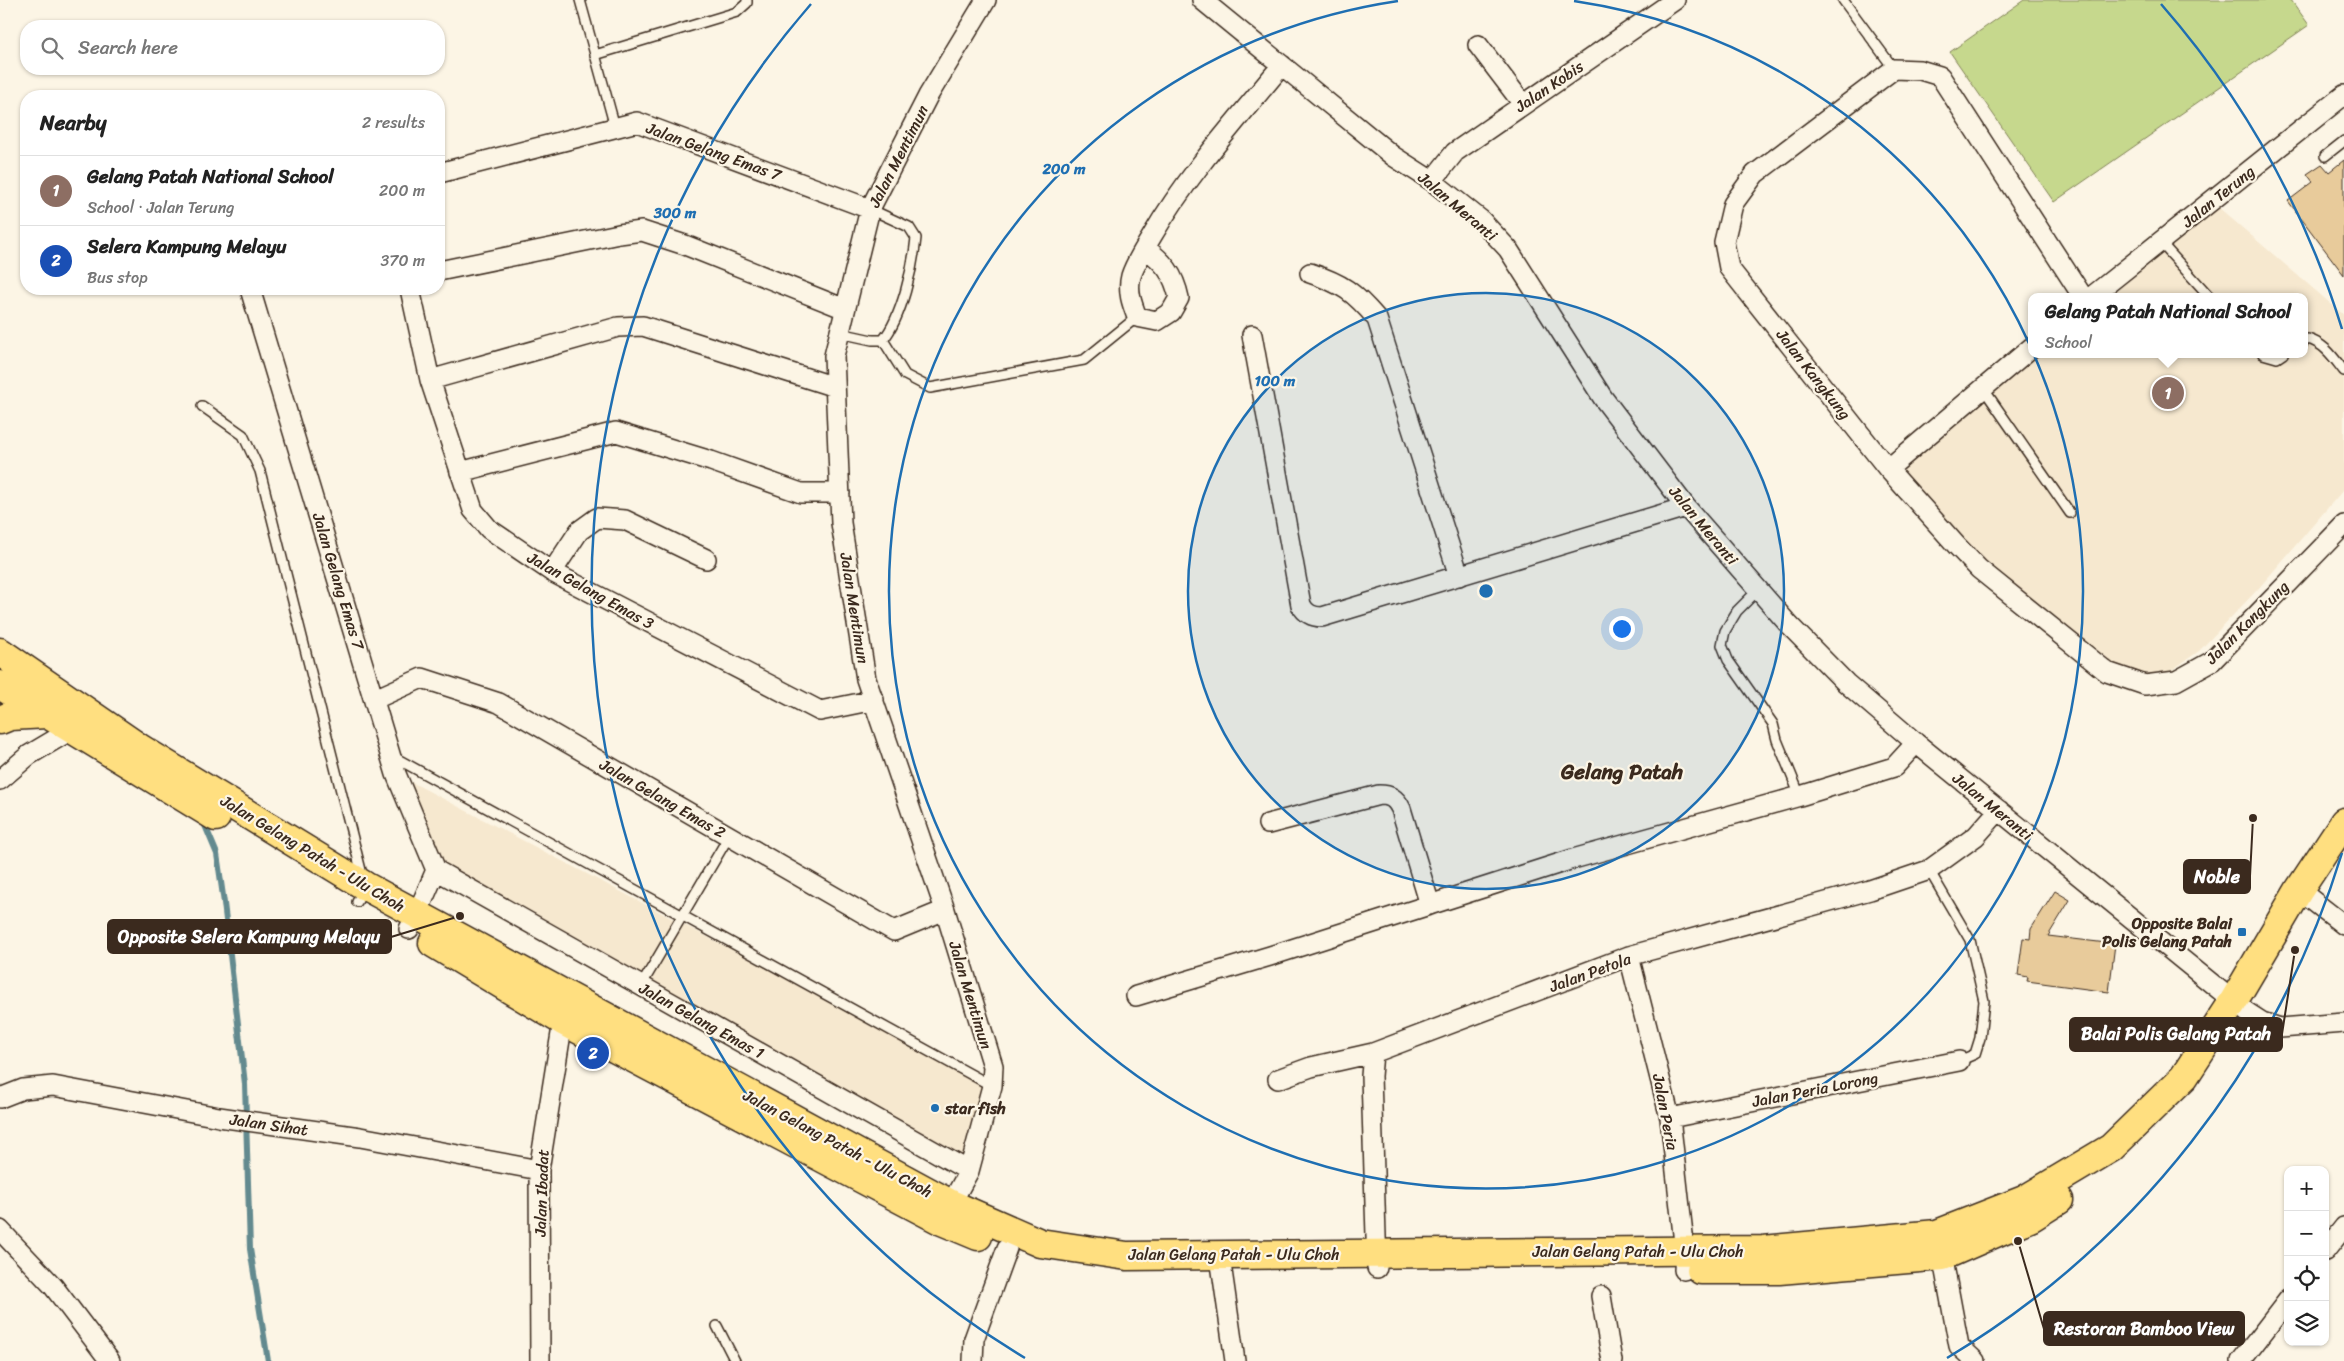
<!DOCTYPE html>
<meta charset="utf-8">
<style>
:root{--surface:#fff;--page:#f6f6f6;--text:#222;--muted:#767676;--line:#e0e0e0;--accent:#d93025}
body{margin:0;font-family:Sriracha,sans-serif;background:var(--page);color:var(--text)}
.controls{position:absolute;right:15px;bottom:15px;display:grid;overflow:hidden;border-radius:10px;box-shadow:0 1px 4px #0004}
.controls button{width:45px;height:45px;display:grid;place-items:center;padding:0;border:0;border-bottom:1px solid var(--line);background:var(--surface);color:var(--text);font:25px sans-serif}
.you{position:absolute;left:1621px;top:628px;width:18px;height:18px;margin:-12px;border:4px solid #fff;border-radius:50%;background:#1a73e8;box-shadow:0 0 0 8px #1a73e833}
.badge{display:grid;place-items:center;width:32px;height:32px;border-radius:50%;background:var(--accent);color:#fff;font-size:16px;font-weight:700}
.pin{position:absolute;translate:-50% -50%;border:2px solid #fff;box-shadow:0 1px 5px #0006}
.popup{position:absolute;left:2028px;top:293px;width:280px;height:65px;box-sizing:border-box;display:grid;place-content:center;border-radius:10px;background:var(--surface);filter:drop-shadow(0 1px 4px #0005);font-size:16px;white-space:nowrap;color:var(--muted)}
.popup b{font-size:19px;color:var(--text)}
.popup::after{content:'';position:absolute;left:50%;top:100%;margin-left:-10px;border:10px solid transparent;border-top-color:var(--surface)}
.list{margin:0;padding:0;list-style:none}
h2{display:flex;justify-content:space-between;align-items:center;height:65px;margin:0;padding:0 20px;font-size:21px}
h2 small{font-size:16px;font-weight:400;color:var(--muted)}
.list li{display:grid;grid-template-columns:32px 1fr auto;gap:15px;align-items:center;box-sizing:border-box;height:70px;padding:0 20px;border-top:1px solid var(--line)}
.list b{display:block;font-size:19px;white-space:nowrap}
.list p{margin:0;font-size:16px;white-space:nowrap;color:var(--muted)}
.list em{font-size:16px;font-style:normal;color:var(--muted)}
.icon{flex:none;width:28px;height:28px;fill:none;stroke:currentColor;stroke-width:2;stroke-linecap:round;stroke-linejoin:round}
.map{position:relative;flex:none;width:2344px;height:1361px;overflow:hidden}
.search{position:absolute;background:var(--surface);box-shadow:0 1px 4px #0004;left:20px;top:20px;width:425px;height:55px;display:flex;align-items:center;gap:12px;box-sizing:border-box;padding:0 18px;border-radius:20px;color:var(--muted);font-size:19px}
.panel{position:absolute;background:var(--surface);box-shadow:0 1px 4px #0004;left:20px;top:90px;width:425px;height:205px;border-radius:20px}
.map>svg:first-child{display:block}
.built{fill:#f6e8cf}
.green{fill:#c6d88d;stroke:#808156}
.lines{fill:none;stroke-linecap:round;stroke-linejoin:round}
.stream{stroke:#638a8f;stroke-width:6}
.building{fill:#e8cb9b;stroke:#3b2a1e}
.lane-casing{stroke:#3b2a1e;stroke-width:12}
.street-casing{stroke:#3b2a1e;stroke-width:22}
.primary-casing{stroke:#3b2a1e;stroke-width:31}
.lane{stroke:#fcf5e5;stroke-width:9}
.street{stroke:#fcf5e5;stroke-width:19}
.primary{stroke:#ffdf80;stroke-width:28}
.ring{fill:none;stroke:#1f6fb2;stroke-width:2.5}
.poi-dot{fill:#1f6fb2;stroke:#fcf5e5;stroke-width:2}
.labels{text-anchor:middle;stroke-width:4.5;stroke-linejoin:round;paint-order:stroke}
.street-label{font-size:16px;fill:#3b2a1e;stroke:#fcf5e5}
.poi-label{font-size:16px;font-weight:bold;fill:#3b2a1e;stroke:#fcf5e5;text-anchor:end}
.district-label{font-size:21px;font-weight:bold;fill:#3b2a1e;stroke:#fcf5e5}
.centre{fill:#1f6fb2;stroke:#fcf5e5;stroke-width:2.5}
.ring-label{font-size:15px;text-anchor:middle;font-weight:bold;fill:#1f6fb2;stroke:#fcf5e5;stroke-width:4.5;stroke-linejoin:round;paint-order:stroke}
.leader{fill:none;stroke:#3b2a1e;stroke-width:2}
.callout-dot{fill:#3b2a1e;stroke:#fcf5e5;stroke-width:2}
.callout{fill:#3b2a1e;stroke:#3b2a1e;stroke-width:2}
.callout-label{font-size:18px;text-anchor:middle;font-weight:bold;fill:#fff}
</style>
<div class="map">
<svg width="2344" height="1361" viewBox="0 0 2344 1361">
<rect width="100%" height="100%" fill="#fcf5e5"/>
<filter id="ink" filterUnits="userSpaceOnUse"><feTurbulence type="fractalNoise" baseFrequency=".02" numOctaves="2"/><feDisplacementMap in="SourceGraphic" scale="10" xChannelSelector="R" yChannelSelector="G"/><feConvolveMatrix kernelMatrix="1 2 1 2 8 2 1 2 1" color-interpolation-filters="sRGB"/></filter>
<g filter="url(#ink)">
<path class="built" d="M2218 207 2344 315V489L2258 589 2199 651 2166 674 2133 677 2093 659 2018 597 1898 471 2039 354H2304V297H2109Z
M396 774 992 1086 969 1171 436 870Z"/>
<path class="green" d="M2024 0H2291L2309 25 2054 202 1950 52Z"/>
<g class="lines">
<path class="stream" d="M204 823 217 854 224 903 245 1084 250 1249 268 1361"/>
</g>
<path class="building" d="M2344 160V275L2288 201 2313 182 2307 174 2322 164 2329 172Z
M2055 891 2070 900 2048 936 2115 944 2109 992 2027 981 2028 977 2018 975 2023 938 2030 939 2031 929Z"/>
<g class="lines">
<g class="lane-casing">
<path id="lane" d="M580 0 615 127
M1843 0 1894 69
M595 55 737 12 747 3V0
M2325 156 2344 141
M2160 242 2210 297
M840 333 872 340H883C902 317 913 267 916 238L909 227 870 209
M883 340 905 375 930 388 1084 360 1137 317
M2304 342 2308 339C2325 344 2333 357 2344 371
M2263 354 2277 358 2283 354
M1983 388 2070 513
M202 406 243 435 260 471 365 886 357 902
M1759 589 1737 611 1725 631 1722 645 1728 660 1773 724 1777 740 1800 796
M392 756 992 1086
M1929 870 1970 940 1984 1001 1980 1038 1975 1054 1959 1061
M641 986 729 836
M717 1326 735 1361"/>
</g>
<g class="street-casing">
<path id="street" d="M1202 0 1393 156 1432 181 1481 220 1508 249 1603 398 1686 507 1790 626 1846 683 1916 743 2248 1013 2262 1022 2280 1028 2344 1023
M1478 45 1523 104
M439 173 637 122 870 209
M1432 181 1455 152 1675 0
M1145 248C1164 262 1174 274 1179 298L1171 312 1157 321 1137 317C1132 304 1127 291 1131 276 1135 263 1145 248 1152 236 1188 174 1237 120 1282 65
M439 271 619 234 642 231 685 245 845 309
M1310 273C1343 284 1354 292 1377 319L1459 576
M250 289 396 774 436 870
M410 289 430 380 473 510 489 529 552 572 820 711 874 700
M2083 297 1940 76 1920 70 1894 69 1755 174 1733 204 1724 242 1729 268 1888 469 1957 546 1979 569 2107 672 2145 685 2176 681 2212 661 2344 525
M2091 297 2344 95
M1252 335 1301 605C1306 614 1312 617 1322 617L1686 507
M430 380 618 327 643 326 835 387
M1888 469 2032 347
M460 472 616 432 711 461 801 493H840
M552 572 579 531 597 518 625 520 706 559
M375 699 422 678 499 703 894 931 945 910
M0 780 29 755 71 730
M1268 824 1379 795C1390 795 1396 798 1401 809L1430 905
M436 870 969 1171
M2299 890 2344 925
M409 929 417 914 436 870
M1629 956 1670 1118 1685 1252 1684 1270
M1136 996 1270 956 1573 859 1800 796 1894 767 1916 743
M1373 1053 1371 1076 1377 1268
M1278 1079 1311 1067 1373 1053 1629 956 1870 890 1929 870 1976 836 1999 810
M0 1098 23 1089 53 1086 219 1117 360 1137 539 1170
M1670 1118 1959 1061
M946 1213 969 1171 992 1086 993 1066 945 910 866 679 841 523 834 356 870 209 928 96 986 0
M0 1230 53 1286 110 1361
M1940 1244 1959 1346 1975 1361
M2325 1251 2344 1227
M1220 1257 1235 1361
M1601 1296 1612 1361
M540 1361 539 1170 563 1021 567 1013
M973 1361 974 1339 1007 1248
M2241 1361 2288 1300"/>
</g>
<g class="primary-casing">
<path id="primary" d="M0 652 141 749 365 886 951 1204 1040 1243 1127 1256 1763 1250 1937 1234 2024 1200 2111 1148 2184 1077 2233 1002 2299 890 2344 822
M0 685 216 817
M0 720 10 716 47 714
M433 943 563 1021 942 1221 978 1236
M1701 1270H1779L1943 1256 2032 1217 2059 1200"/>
</g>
<use href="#lane" class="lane"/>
<use href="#street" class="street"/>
<use href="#primary" class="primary"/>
</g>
</g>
<circle cx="1486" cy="591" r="298" fill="#1f6fb2" fill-opacity=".12"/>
<g class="ring">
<circle cx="1486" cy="591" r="298"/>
<path d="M1574 1A597 597 0 1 1 1398 1"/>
<path d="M2342 853A895 895 0 0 1 1947 1358M1025 1358A895 895 0 0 1 811 4M2161 4A895 895 0 0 1 2342 329"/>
</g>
<g class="poi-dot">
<rect x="2237" y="927" width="10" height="10" rx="2.5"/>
<circle cx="935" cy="1108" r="5"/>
</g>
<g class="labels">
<g class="street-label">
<text transform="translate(1549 86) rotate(-34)" y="6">Jalan Kobis</text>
<text transform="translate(714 151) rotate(20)" y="6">Jalan Gelang Emas 7</text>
<text transform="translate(898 156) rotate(-63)" y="6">Jalan Mentimun</text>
<text transform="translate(2218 196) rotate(-39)" y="6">Jalan Terung</text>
<text transform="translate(1458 206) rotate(40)" y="6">Jalan Meranti</text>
<text transform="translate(1814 374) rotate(52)" y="6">Jalan Kangkung</text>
<text transform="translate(1704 525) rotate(50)" y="6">Jalan Meranti</text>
<text transform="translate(339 581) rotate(73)" y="6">Jalan Gelang Emas 7</text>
<text transform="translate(591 590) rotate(29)" y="6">Jalan Gelang Emas 3</text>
<text transform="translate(855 608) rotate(81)" y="6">Jalan Mentimun</text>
<text transform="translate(2247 622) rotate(-45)" y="6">Jalan Kangkung</text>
<text transform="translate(663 798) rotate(30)" y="6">Jalan Gelang Emas 2</text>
<text transform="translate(1993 806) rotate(39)" y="6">Jalan Meranti</text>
<text transform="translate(313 853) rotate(31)" y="6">Jalan Gelang Patah - Ulu Choh</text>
<text transform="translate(1590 972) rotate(-20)" y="6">Jalan Petola</text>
<text transform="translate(971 995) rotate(73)" y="6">Jalan Mentimun</text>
<text transform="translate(702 1020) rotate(29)" y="6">Jalan Gelang Emas 1</text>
<text transform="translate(1815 1089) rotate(-11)" y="6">Jalan Peria Lorong</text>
<text transform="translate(1666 1112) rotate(79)" y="6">Jalan Peria</text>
<text transform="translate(269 1124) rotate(8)" y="6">Jalan Sihat</text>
<text transform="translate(838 1143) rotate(28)" y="6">Jalan Gelang Patah - Ulu Choh</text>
<text transform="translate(541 1193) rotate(-88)" y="6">Jalan Ibadat</text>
<text x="1638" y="1257">Jalan Gelang Patah - Ulu Choh</text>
<text x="1234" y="1260">Jalan Gelang Patah - Ulu Choh</text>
</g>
<g class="poi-label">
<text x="2232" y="929">Opposite Balai<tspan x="2232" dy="18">Polis Gelang Patah</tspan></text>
<text x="945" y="1114" text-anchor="start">star fish</text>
</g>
<g class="district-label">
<text x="1622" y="779">Gelang Patah</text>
</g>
</g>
<circle cx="1486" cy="591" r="8" class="centre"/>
<g class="ring-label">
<text x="1064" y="174">200 m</text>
<text x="675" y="218">300 m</text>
<text x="1275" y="386">100 m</text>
</g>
<path class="leader" d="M2253 818L2250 876M460 916L391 937M2295 950L2282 1034M2018 1241L2044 1329"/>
<g class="callout-dot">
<circle cx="2253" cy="818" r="5"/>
<circle cx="460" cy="916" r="5"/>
<circle cx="2295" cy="950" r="5"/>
<circle cx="2018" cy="1241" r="5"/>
</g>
<g class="callout">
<rect x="2184" y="860" width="66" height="33" rx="5"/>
<rect x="108" y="920" width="283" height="33" rx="5"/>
<rect x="2070" y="1018" width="212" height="33" rx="5"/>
<rect x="2044" y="1312" width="200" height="33" rx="5"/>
</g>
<g class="callout-label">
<text x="2217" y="883">Noble</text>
<text x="249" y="943">Opposite Selera Kampung Melayu</text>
<text x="2176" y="1040">Balai Polis Gelang Patah</text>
<text x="2144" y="1335">Restoran Bamboo View</text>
</g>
</svg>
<div class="controls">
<button>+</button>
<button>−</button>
<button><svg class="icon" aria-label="locate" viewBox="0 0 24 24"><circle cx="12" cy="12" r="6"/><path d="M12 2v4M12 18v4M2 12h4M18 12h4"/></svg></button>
<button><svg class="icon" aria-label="layers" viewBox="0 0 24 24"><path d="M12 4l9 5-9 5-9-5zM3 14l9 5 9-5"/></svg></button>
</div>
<div class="you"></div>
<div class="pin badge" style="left:2168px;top:393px;background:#8d6e63">1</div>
<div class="popup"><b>Gelang Patah National School</b>School</div>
<div class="pin badge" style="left:593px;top:1053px;background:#1a4fb4">2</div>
<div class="search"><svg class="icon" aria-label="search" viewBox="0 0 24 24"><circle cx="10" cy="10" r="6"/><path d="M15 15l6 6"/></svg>Search here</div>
<section class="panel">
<h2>Nearby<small>2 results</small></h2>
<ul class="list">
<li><span class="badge" style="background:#8d6e63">1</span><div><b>Gelang Patah National School</b><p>School · Jalan Terung</p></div><em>200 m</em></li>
<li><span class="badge" style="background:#1a4fb4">2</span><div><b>Selera Kampung Melayu</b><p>Bus stop</p></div><em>370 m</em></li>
</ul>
</section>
</div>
